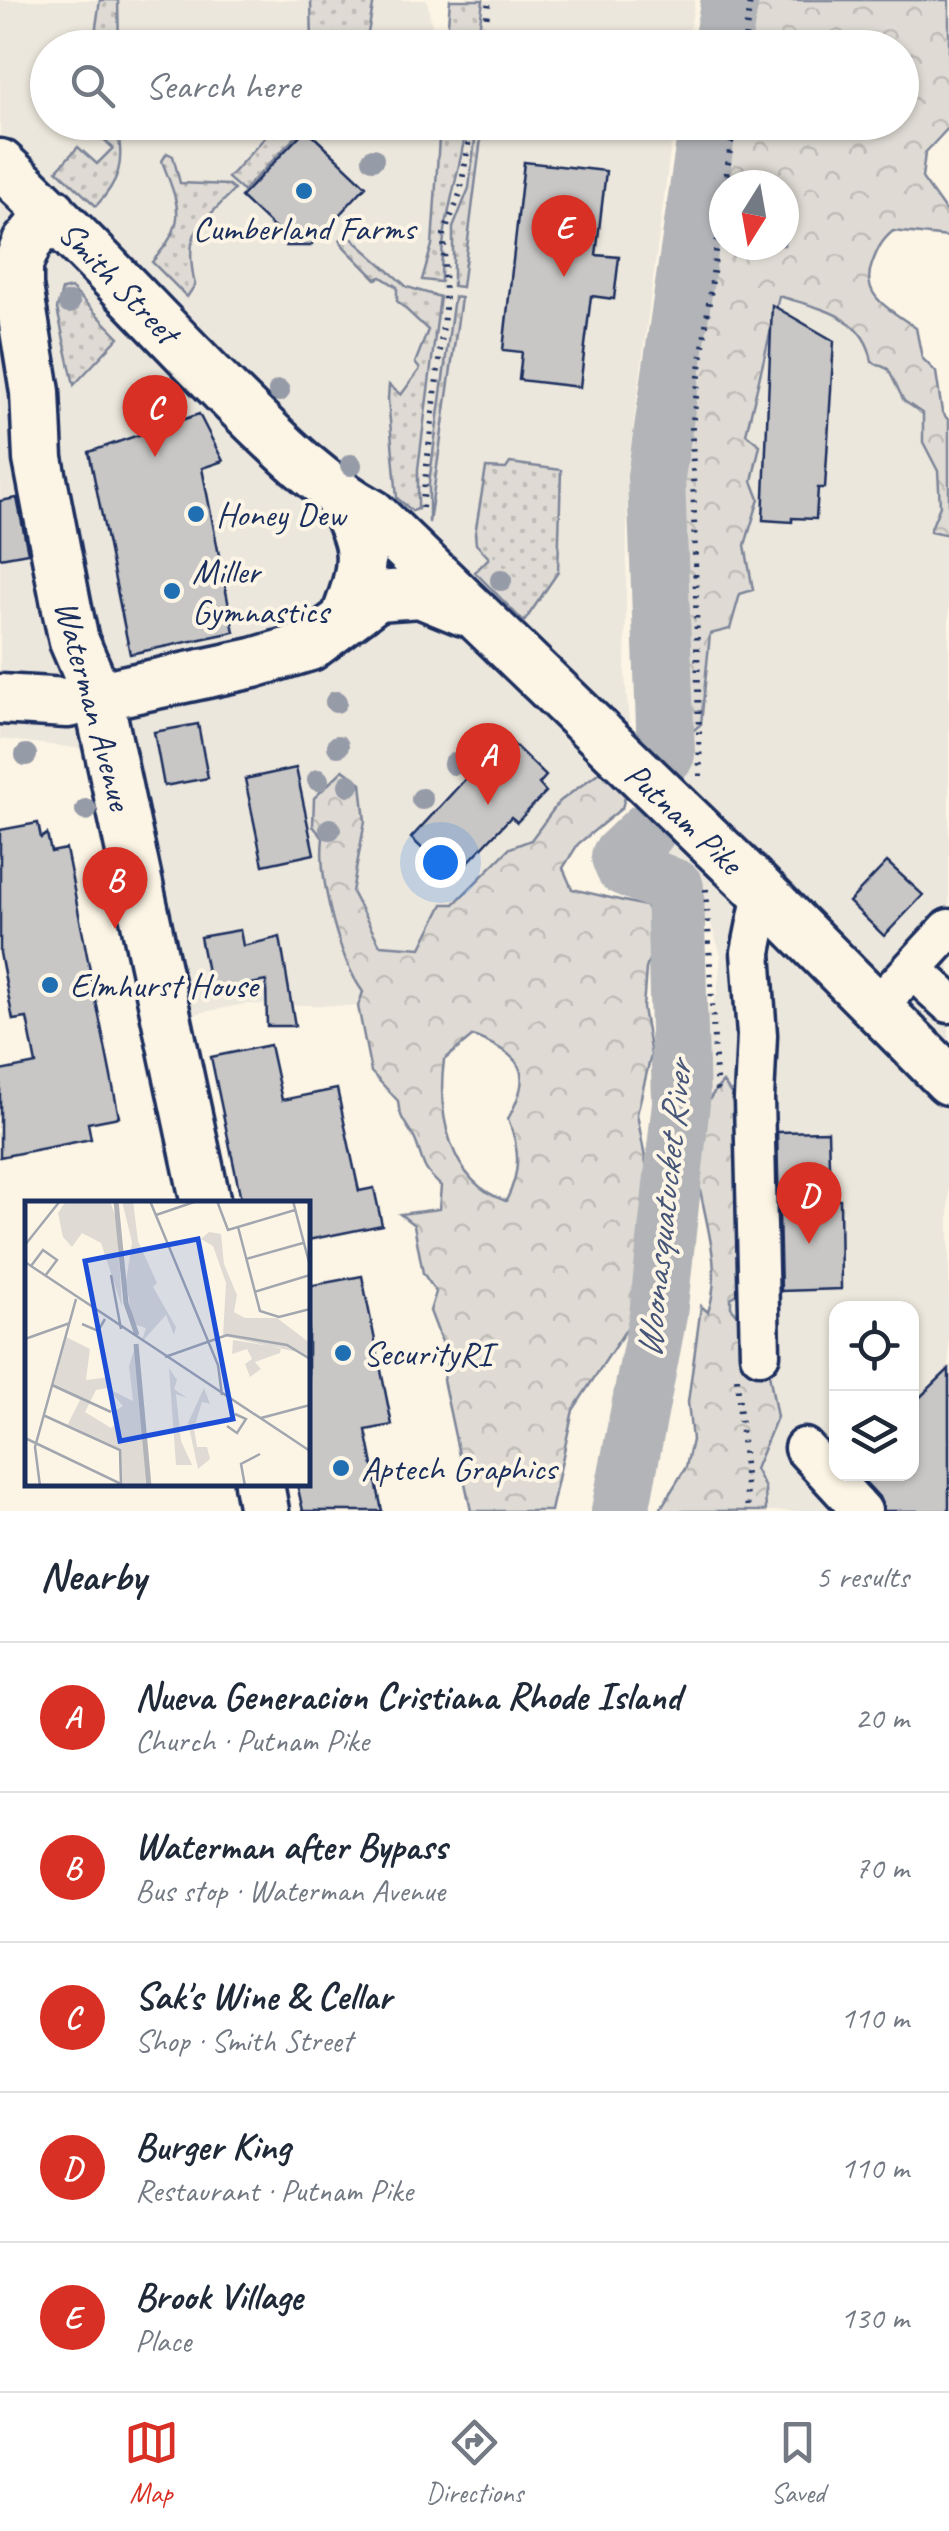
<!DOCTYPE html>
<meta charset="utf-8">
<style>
:root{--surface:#fff;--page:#f2f2f3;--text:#1f2937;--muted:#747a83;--line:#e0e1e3;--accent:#d93025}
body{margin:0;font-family:Caveat,sans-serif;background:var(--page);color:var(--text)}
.controls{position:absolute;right:30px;bottom:30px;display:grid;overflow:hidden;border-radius:20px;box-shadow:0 2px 8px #0004}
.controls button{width:90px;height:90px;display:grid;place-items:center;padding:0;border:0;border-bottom:2px solid var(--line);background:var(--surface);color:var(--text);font:50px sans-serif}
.compass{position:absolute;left:709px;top:170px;width:90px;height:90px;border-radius:50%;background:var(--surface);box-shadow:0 2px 8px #0004;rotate:191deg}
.you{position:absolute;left:440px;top:862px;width:35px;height:35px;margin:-25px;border:8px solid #fff;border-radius:50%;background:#1a73e8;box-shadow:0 0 0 15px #1a73e833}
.badge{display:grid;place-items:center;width:65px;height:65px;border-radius:50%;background:var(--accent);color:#fff;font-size:32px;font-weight:700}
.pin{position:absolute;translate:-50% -82px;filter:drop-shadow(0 2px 5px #0008)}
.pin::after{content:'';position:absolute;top:52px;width:35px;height:30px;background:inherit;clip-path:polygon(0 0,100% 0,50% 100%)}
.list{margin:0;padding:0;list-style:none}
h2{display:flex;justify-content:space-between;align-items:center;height:130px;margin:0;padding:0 40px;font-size:42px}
h2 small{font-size:32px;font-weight:400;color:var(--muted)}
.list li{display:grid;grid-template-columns:65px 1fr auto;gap:30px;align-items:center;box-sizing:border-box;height:150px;padding:0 40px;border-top:2px solid var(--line)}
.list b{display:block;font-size:38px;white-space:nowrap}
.list p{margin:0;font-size:32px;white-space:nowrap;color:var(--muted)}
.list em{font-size:32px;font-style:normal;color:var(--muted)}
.icon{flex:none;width:55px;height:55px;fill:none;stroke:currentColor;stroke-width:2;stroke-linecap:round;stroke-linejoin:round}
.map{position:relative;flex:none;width:949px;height:1511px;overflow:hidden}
.search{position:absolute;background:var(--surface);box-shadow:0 2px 8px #0004;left:30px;right:30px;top:30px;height:110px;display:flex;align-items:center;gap:25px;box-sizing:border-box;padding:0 35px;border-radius:55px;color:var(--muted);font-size:38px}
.sheet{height:880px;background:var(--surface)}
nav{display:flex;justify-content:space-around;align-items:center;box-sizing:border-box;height:140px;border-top:2px solid var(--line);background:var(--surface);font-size:28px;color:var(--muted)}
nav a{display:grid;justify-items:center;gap:5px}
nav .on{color:var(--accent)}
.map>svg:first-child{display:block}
.built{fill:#ece7dc;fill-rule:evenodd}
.grass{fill:url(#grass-dots);stroke:#7d8599;stroke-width:2.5}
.forest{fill:url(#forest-crowns);stroke:#7d8599;stroke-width:2.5;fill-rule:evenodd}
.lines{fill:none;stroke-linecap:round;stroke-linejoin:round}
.river{stroke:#b2b4b8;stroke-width:58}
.building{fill:#c8c7c6;stroke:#1b2f5e;stroke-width:2.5}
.minor-casing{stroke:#1b2f5e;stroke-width:45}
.major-casing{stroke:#1b2f5e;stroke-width:55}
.path{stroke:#1b2f5e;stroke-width:6;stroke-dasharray:2.5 8;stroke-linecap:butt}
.minor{stroke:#fcf5e5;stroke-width:38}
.major{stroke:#fcf5e5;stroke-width:48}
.tree{fill:#969ba8}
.poi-dot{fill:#1f6fb2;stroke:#fcf5e5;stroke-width:4}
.labels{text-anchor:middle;stroke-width:8;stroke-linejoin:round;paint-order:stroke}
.poi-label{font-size:35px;fill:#1b2f5e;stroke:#fcf5e5;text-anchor:start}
.street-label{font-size:35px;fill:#1b2f5e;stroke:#fcf5e5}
.water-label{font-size:38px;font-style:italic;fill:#485779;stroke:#fcf5e5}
.inset-river{fill:none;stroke:#b2b4b8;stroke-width:5}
.inset-road{fill:none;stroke:#a2a6af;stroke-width:2.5}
.view{fill:#1d4ed8;fill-opacity:0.15;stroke:#1d4ed8;stroke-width:5}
.inset-edge{fill:none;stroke:#1b2f5e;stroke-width:5}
</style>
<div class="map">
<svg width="949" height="1511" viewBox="0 0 949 1511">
<defs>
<pattern id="grass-dots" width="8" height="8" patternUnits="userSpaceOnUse" patternTransform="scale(2.5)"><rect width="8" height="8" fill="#dfdbd4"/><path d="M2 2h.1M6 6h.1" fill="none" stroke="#bfbcb8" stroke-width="1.8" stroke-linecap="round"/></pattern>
<pattern id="forest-crowns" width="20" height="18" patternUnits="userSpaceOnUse" patternTransform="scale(2.5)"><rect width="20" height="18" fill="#dfdbd4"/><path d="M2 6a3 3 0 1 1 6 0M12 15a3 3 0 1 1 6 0" fill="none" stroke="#bfbcb8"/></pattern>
</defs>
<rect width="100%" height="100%" fill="#fcf5e5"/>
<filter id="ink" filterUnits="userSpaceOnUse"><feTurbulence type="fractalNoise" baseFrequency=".01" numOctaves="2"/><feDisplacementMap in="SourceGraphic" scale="20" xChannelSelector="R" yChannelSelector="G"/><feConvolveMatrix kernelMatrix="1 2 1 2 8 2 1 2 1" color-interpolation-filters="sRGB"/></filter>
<g filter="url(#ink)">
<path class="built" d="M0 0H427L436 47 48 48V122L674 123 628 466 625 675 632 755 617 759 559 802 531 840 510 848 454 904H443L421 948 380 946 352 892 365 821 324 837 348 971 363 992 358 1006 245 1004 169 1019 116 753 0 739Z
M479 0H695L687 47 471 48Z
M778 296 846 317 888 369 904 401 923 414V442L938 471 940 506 930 531 949 535V1511H766L765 1488 755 1469 777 1417 764 1346 731 1307 723 1082 705 1100 699 1118 696 1059 701 1026 717 995 721 955 711 924 677 894 622 870 624 857 653 823 663 757 701 724 710 634 740 594 752 590 745 545 759 499 752 481 760 445 746 434ZM836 1308H912V1474H836Z"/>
<path class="grass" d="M100 0H118L119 47H93Z
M311 0H374L368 33 358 47H312Z
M450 0H483L477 47H446Z
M278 123H324L314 133 306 126 243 191 228 178Z
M440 123H467C459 180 440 224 441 282L422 280 432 245Z
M477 123H483L462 287 453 286V228L469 188Z
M105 125 117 129C125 162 119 182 96 206L57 170 78 147 97 164 113 148 96 132 97 126Z
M167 153 173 156 180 183 229 185 234 190C198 229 183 230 195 285L187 297 152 262C188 221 180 209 162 161Z
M348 235 407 287 440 297 418 469V509L412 511 397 498 388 399 389 385 401 395 420 369 415 363 428 330 397 301V287L381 277 376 279 344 247 340 240Z
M71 288 119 337 74 385 57 309 62 290Z
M454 297 461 298 429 523V483Z
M510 463 561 470 558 572 524 622 475 572 489 558 476 544 475 534 486 468 506 469Z"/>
<path class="forest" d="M735 0H949V127L925 153 922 178 949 216V237L893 231C881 241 877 250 872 264 859 297 893 311 916 328L922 358 936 372 942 412 949 421V535L930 531 940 506 938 471 923 442V414L904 401 888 369 872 362C865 314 817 308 779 296L746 434 760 445 752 481 759 499 745 545 753 590 740 594 730 629 710 634 701 724 663 757 670 417 695 196 711 123 902 122V48L727 47ZM724 185H784V245H724Z
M617 759 631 775 622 808 578 844 563 868 572 889 645 906 661 921 646 969 643 1008 651 1055 637 1114 651 1191 649 1274 629 1325 573 1410 551 1511H471L443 1380 448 1358 430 1311 436 1292 423 1273 414 1225 400 1214 439 1209 441 1186C422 1168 425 1167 417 1145 411 1127 399 1122 398 1101L371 1072 358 1006 363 992C339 959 318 878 323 838L313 826 314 798 343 770 361 783 365 821 352 892 380 945 421 948 443 904H454L510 848 531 840 559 802ZM473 1036C523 1056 534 1071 508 1119 520 1150 521 1171 506 1201 449 1182 437 1113 444 1060Z
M723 1082 732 1095 755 1283 731 1298V1307L764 1346 777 1417 755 1469 765 1488 766 1511H659L686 1467 692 1440 688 1402 701 1306 708 1312C735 1236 657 1149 723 1082Z"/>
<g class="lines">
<path class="river" d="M721 48 730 0
M666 754 656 477 708 122
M620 1511 658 1315 681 1103 675 888 624 867 620 857 647 831"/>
</g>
<path class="building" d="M306 129 366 186 310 246H286L285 238 241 197Z
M524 162 606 171 596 255 619 257 614 299 591 296 580 387 519 380 522 352 503 350Z
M772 305 834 341 825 488H818L816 519 792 518V522L763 520Z
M199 414 223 461 202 468 234 632 130 654 89 452Z
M17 498 28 553 0 558V501Z
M198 724 208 778 164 786 154 732Z
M493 739 500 746 508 739 546 776 539 784 546 792 517 822 511 817 453 878 411 838 468 776 462 770Z
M296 768 314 854 263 865 245 779Z
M38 823 41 838 47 834 51 852 66 849 119 1117 88 1123 91 1139 0 1157V1071L36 1064 27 1018 13 1020 0 953V830Z
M887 862 923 895 884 936 849 902Z
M240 930 243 946 280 937 295 1026H267L266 981 211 992 200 937Z
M270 1045 282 1100 337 1089 359 1191 374 1188 382 1225 308 1240V1204H242L211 1057Z
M828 1131 830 1199H840L841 1289 781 1291 777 1132Z
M362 1276 392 1425 366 1430 382 1511H303L297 1484H308V1286Z
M949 1369V1511H884L879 1497 858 1474H912V1405Z"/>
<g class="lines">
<g class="minor-casing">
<path id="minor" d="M912 969 949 1003
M877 1007 949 929
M760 1354 754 1099 757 1035 751 952 763 893
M804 1448 862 1511"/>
</g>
<g class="major-casing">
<path id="major" d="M0 164C79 237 150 316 226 392 272 437 316 484 372 514L749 879 949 1080
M52 212 27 243 18 264V286L35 392 38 459 67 609 74 641 98 697 206 1204
M338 496C368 545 366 564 346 617
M0 699 67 703 253 663 310 646 377 596 420 593 464 611
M259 1484 264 1511"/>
</g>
<path class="path" d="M482 48 489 0
M744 48 750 0
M725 185 734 122
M422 508 445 308 444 234 460 194 472 122
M700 776 692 427 724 193
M706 889 717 1096
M737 1378 748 1511"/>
<use href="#minor" class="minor"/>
<use href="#major" class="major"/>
</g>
<g class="tree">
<circle cx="373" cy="159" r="11"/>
<circle cx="69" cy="303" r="11"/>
<circle cx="279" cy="391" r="11"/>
<circle cx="351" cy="465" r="11"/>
<circle cx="501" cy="580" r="11"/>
<circle cx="336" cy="702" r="11"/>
<circle cx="338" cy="746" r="11"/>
<circle cx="26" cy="755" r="11"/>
<circle cx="454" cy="764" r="11"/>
<circle cx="318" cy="780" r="11"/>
<circle cx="349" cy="785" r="11"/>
<circle cx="422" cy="799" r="11"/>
<circle cx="86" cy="810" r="11"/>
<circle cx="330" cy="829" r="11"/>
</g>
</g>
<g class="poi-dot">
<circle cx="304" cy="191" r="10"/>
<circle cx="196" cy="514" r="10"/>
<circle cx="172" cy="591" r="10"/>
<circle cx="50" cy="985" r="10"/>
<circle cx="343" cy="1353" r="10"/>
<circle cx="341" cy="1468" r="10"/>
</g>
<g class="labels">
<g class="poi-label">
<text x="304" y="240" text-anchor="middle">Cumberland Farms</text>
<text x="216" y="526">Honey Dew</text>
<text x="192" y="583">Miller<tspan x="192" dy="40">Gymnastics</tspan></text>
<text x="70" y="997">Elmhurst House</text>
<text x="363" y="1365">SecurityRI</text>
<text x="361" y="1480">Aptech Graphics</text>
</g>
<g class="street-label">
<text transform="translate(119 282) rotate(46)" y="12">Smith Street</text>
<text transform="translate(94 705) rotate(75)" y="12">Waterman Avenue</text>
<text transform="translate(684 818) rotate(43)" y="12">Putnam Pike</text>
</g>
<g class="water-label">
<text transform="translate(663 1210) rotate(-84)" y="13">Woonasquatucket River</text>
</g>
</g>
<g transform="translate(25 1201)">
<rect width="285" height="285" fill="#fcf5e5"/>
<path d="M144 167 152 179 149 188 162 197 151 193 156 240 167 264H151ZM179 187 185 203 177 201 169 227 172 246H182L185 258 173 268 163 222Z" fill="#dfdbd4"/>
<path d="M41 0H85L92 20 97 106 76 42 57 32 47 46 38 36 33 12ZM97 0H108L113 40 132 82 128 86 151 126 149 134 141 114 116 142 121 127 108 123 101 81 107 41ZM184 31 196 33 199 63 212 94 209 111 220 117H252L285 142V159L277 152 198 135 201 82 188 45 176 38ZM41 136 65 148 61 179 85 176 88 190 108 200 104 165 111 143 122 285H89L95 283 94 250 42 225 55 199 28 186ZM82 187 98 205 87 212 94 221 86 227 60 211 71 189ZM208 139 256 147 255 152 230 161 236 168 225 176 220 163 227 158 222 148 207 153Z" fill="#dfdbd4" fill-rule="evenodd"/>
<path d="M45 141 62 149 54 185 34 178Z" fill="#dfdbd4"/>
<path class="inset-river" d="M91 0 101 102 112 134M111 143 124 285"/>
<path class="inset-road" d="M125 0 193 164 197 194M192 0 203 29 270 9M268 0 285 65M131 14 172 0M213 26 235 110 254 116 285 108M0 44 35 0M221 58 278 42M0 61 285 250M6 65 18 49 32 59 20 75M86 74 96 128M229 91 285 74M57 123 73 130 80 118M0 138 45 122M140 156 202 134 262 144 285 158M27 184 86 211M236 217 285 204M202 225 212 232 221 218 210 213M0 237 96 283 95 249 18 214M15 285 10 246 51 98M220 285 216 263 235 253"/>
<path class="view" d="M173 38 208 218 95 240 60 60Z"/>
<rect width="285" height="285" class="inset-edge"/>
</g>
</svg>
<div class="controls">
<button><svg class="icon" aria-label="locate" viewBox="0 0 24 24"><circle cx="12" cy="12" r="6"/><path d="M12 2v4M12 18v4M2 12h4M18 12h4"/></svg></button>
<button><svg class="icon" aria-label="layers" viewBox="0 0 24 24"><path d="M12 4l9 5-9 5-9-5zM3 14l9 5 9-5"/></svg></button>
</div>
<svg class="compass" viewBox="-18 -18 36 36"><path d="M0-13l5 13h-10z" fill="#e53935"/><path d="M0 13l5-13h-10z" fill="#747a83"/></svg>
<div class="you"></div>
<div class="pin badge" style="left:488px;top:805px">A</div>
<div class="pin badge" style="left:115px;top:929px">B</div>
<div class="pin badge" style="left:155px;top:457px">C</div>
<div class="pin badge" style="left:809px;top:1244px">D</div>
<div class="pin badge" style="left:564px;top:277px">E</div>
<div class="search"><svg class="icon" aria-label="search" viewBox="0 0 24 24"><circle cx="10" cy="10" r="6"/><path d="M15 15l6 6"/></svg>Search here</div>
</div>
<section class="sheet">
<h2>Nearby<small>5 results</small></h2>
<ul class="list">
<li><span class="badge">A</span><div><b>Nueva Generacion Cristiana Rhode Island</b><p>Church · Putnam Pike</p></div><em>20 m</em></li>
<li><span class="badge">B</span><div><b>Waterman after Bypass</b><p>Bus stop · Waterman Avenue</p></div><em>70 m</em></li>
<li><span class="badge">C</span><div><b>Sak's Wine &amp; Cellar</b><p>Shop · Smith Street</p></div><em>110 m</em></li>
<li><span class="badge">D</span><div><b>Burger King</b><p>Restaurant · Putnam Pike</p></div><em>110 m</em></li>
<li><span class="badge">E</span><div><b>Brook Village</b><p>Place</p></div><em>130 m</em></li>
</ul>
</section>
<nav>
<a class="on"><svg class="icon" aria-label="map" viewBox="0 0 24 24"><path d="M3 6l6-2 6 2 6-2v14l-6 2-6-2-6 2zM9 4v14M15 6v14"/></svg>Map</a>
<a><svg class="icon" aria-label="directions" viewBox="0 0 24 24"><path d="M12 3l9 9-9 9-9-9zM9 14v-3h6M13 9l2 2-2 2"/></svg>Directions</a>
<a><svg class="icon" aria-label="saved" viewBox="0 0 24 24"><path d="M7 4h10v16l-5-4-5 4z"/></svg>Saved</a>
</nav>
